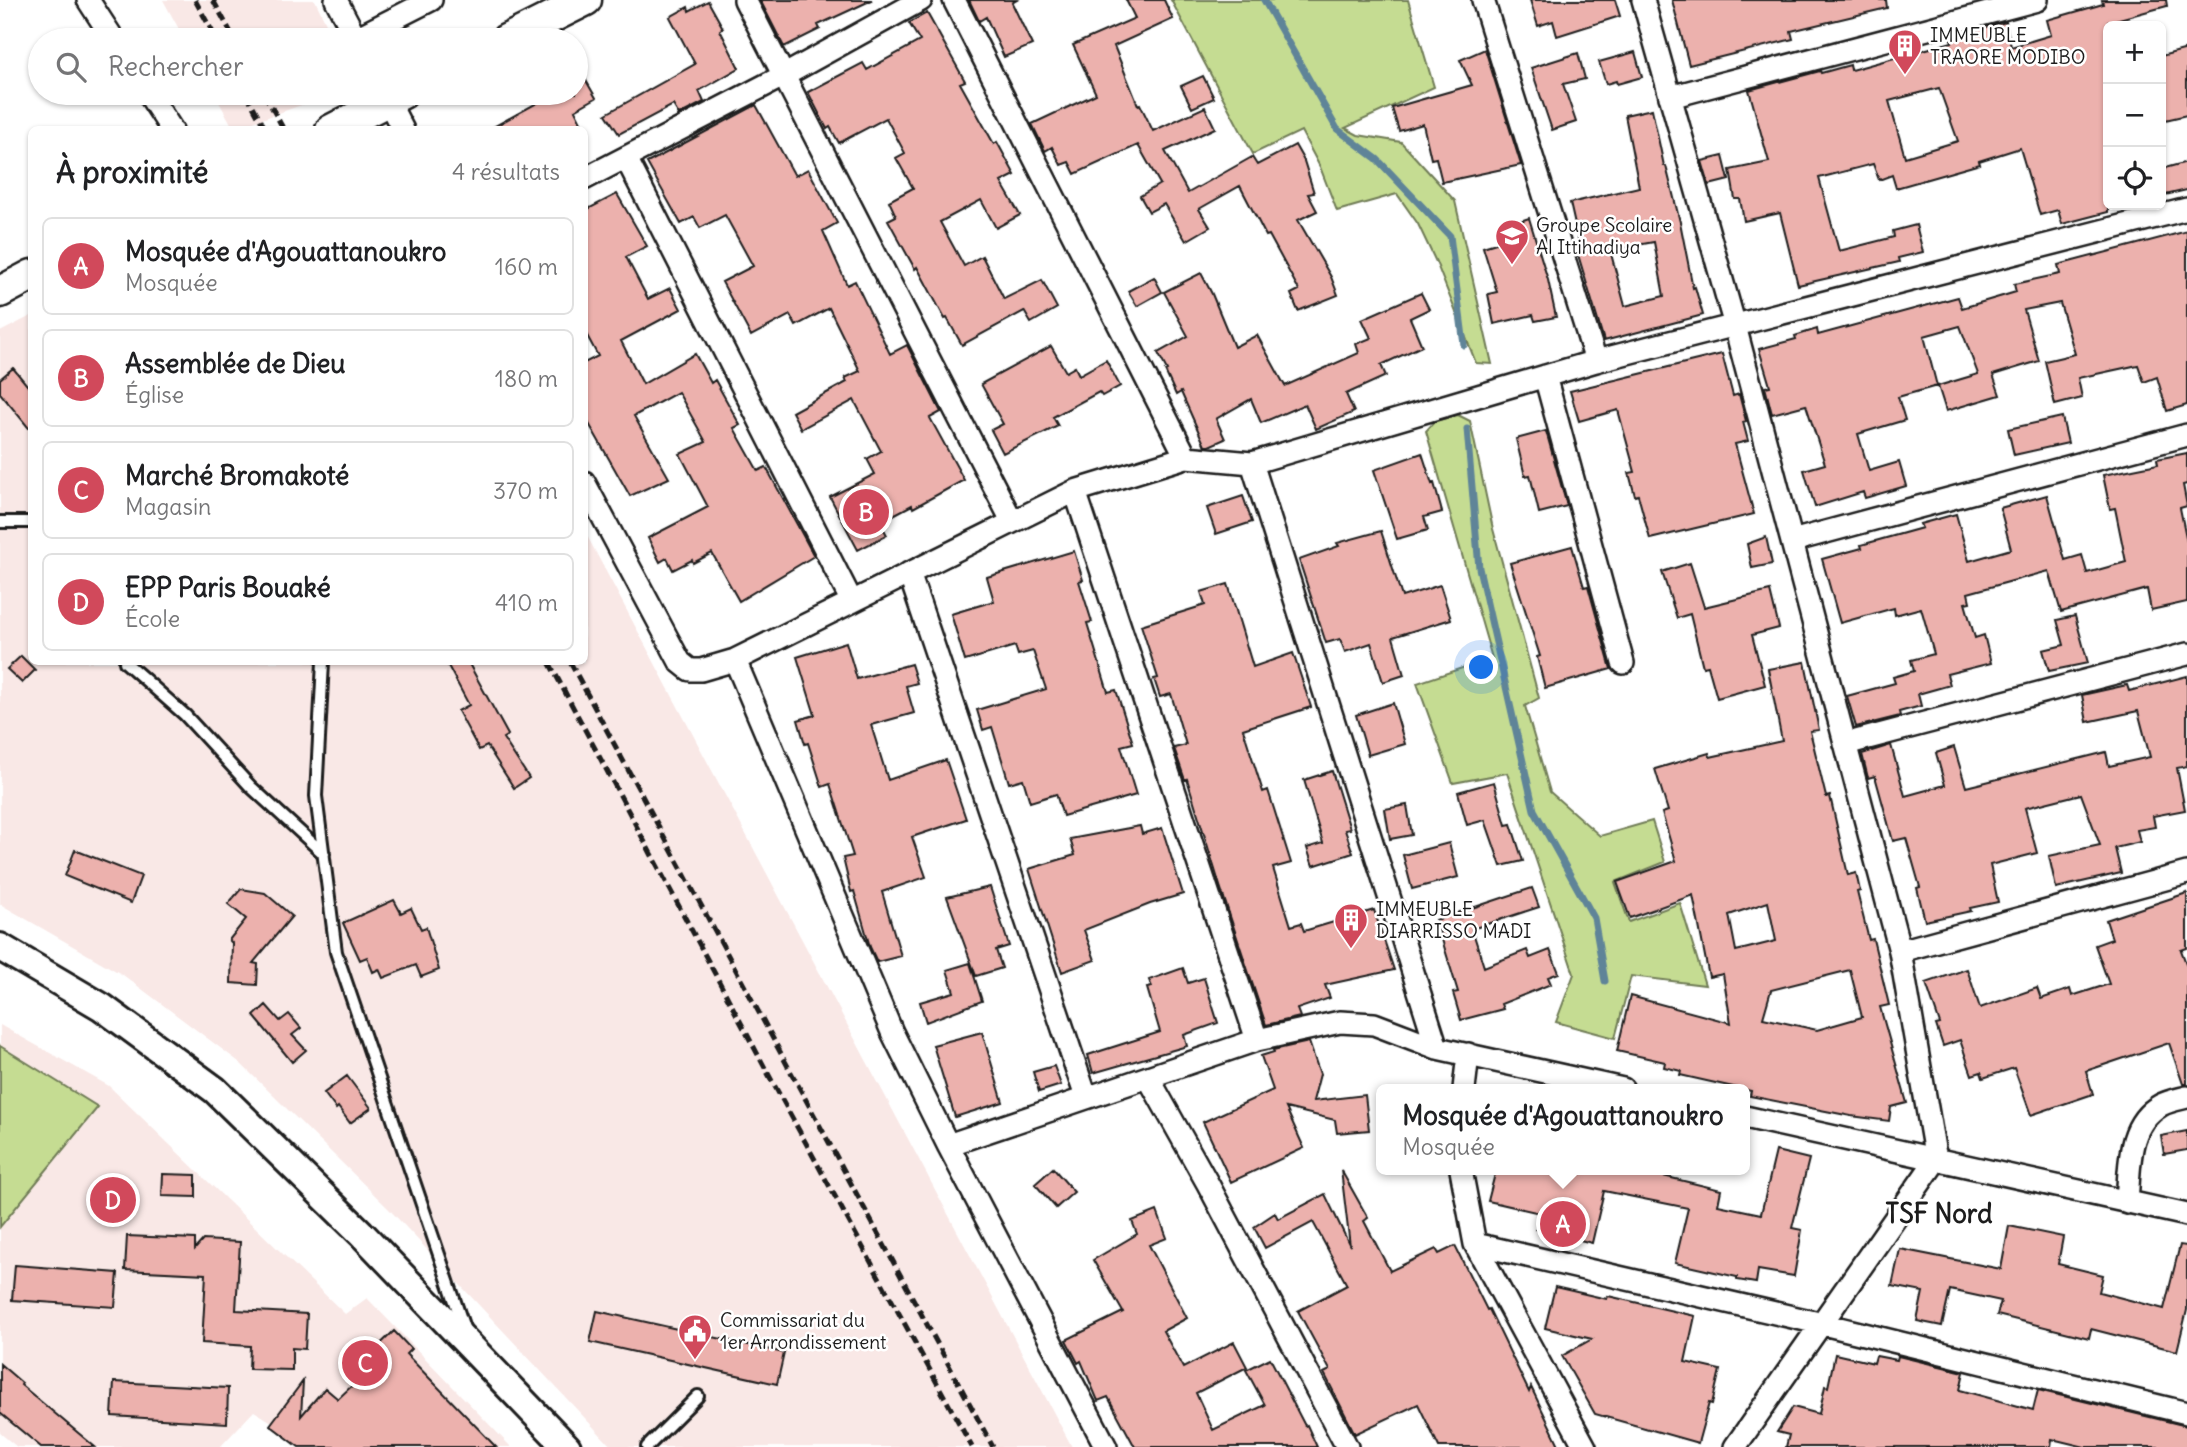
<!DOCTYPE html>
<html lang="fr">
<meta charset="utf-8">
<style>
:root{--surface:#fff;--page:#f6f6f6;--text:#202124;--muted:#757577;--line:#e0e0e0;--accent:#d1495b}
body{margin:0;font-family:Delius,sans-serif;background:var(--page);color:var(--text)}
.controls{position:absolute;right:21px;top:21px;display:grid;overflow:hidden;border-radius:10px;box-shadow:0 2px 5px #0004}
.controls button{width:63px;height:63px;display:grid;place-items:center;padding:0;border:0;border-bottom:2px solid var(--line);background:var(--surface);color:var(--text);font:35px sans-serif}
.you{position:absolute;left:1482px;top:668px;width:24px;height:24px;margin:-18px;border:5px solid #fff;border-radius:50%;background:#1a73e8;box-shadow:0 0 0 10px #1a73e833}
.badge{display:grid;place-items:center;width:46px;height:46px;border-radius:50%;background:var(--accent);color:#fff;font-size:23px;font-weight:700}
.pin{position:absolute;translate:-50% -50%;border:4px solid #fff;box-shadow:0 2px 7px #0006}
.popup{position:absolute;left:1376px;top:1084px;width:374px;height:91px;box-sizing:border-box;display:grid;place-content:center;border-radius:10px;background:var(--surface);filter:drop-shadow(0 2px 5px #0005);font-size:23px;white-space:nowrap;color:var(--muted)}
.popup b{font-size:26px;color:var(--text)}
.popup::after{content:'';position:absolute;left:50%;top:100%;margin-left:-14px;border:14px solid transparent;border-top-color:var(--surface)}
.list{margin:0;padding:0;list-style:none}
h2{display:flex;justify-content:space-between;align-items:center;height:91px;margin:0;padding:0 28px;font-size:30px}
h2 small{font-size:23px;font-weight:400;color:var(--muted)}
.list li{display:grid;grid-template-columns:46px 1fr auto;gap:21px;align-items:center;box-sizing:border-box;height:98px;margin:0 14px 14px;padding:0 14px;border:2px solid var(--line);border-radius:10px}
.list b{display:block;font-size:26px;white-space:nowrap}
.list p{margin:0;font-size:23px;white-space:nowrap;color:var(--muted)}
.list em{font-size:23px;font-style:normal;color:var(--muted)}
.icon{flex:none;width:38px;height:38px;fill:none;stroke:currentColor;stroke-width:2;stroke-linecap:round;stroke-linejoin:round}
.map{position:relative;flex:none;width:2187px;height:1447px;overflow:hidden}
.search{position:absolute;background:var(--surface);box-shadow:0 2px 5px #0004;left:28px;top:28px;width:560px;height:77px;display:flex;align-items:center;gap:18px;box-sizing:border-box;padding:0 24px;border-radius:38px;color:var(--muted);font-size:26px}
.panel{position:absolute;background:var(--surface);box-shadow:0 2px 5px #0004;left:28px;top:126px;width:560px;height:539px;border-radius:10px}
.map>svg:first-child{display:block}
.built{fill:#f9e8e6}
.green{fill:#c5dc92;stroke:#707c57;stroke-width:2}
.lines{fill:none;stroke-linecap:round;stroke-linejoin:round}
.stream{stroke:#5e8498;stroke-width:7}
.building{fill:#ecb1ad;stroke:#1c1c1c;stroke-width:2;fill-rule:evenodd}
.service-casing{stroke:#1c1c1c;stroke-width:16}
.minor-casing{stroke:#1c1c1c;stroke-width:26}
.tertiary-casing{stroke:#1c1c1c;stroke-width:32}
.secondary-casing{stroke:#1c1c1c;stroke-width:35}
.service{stroke:#fff;stroke-width:10}
.minor{stroke:#fff;stroke-width:21}
.tertiary{stroke:#fff;stroke-width:26}
.secondary{stroke:#fff;stroke-width:30}
.rail{stroke:#1c1c1c;stroke-width:5;stroke-dasharray:10 5;stroke-linecap:butt}
.labels{text-anchor:middle;stroke-width:5;stroke-linejoin:round;paint-order:stroke}
.poi-label{font-size:19px;fill:#1c1c1c;stroke:#fff;text-anchor:start}
.district-label{font-size:26px;font-weight:bold;fill:#1c1c1c;stroke:#fff}
</style>
<div class="map">
<svg width="2187" height="1447" viewBox="0 0 2187 1447">
<rect width="100%" height="100%" fill="#fff"/>
<filter id="ink" filterUnits="userSpaceOnUse"><feTurbulence type="fractalNoise" baseFrequency=".0143" numOctaves="2"/><feDisplacementMap in="SourceGraphic" scale="14" xChannelSelector="R" yChannelSelector="G"/><feConvolveMatrix kernelMatrix="1 2 1 2 8 2 1 2 1" color-interpolation-filters="sRGB"/></filter>
<g filter="url(#ink)">
<path class="built" d="M163 0H315L334 40H185Z
M214 93H335L234 129Z
M31 316 32 662H584L585 532 1072 1447H612L387 1207 239 1062 123 975 0 904V332Z
M0 1025 109 1086 345 1314 367 1298 511 1447H312L254 1411 220 1447H17L0 1433Z"/>
<path class="green" d="M1171 0H1408L1434 87 1345 128 1358 135 1401 142 1455 201 1492 364 1476 363 1436 262 1418 224 1397 194 1337 211 1320 167 1301 131 1253 154Z
M1458 415 1470 421 1493 529 1539 698 1525 706 1550 792 1600 836 1652 821 1665 862 1615 882 1629 922 1680 903 1705 985 1631 976 1615 1038 1556 1022 1574 974 1507 773 1453 783 1417 683 1492 658 1426 431 1435 421Z
M0 1046 98 1107 0 1227Z"/>
<g class="lines">
<path class="stream" d="M1264 0 1337 129 1377 159 1450 236 1464 345
M1467 429 1479 568 1534 810 1594 918 1605 981"/>
</g>
<path class="building" d="M760 0H872L818 25 820 29 784 47Z
M969 0H1017L1012 3 1032 45 1004 57 986 17 979 21Z
M1126 0H1164L1173 19 1114 46 1138 105 1140 104 1153 131 1205 107 1215 128 1165 151 1188 193 1252 157 1257 165 1295 145 1304 161 1314 193 1308 194 1317 211 1298 220 1331 277 1338 295 1298 311 1291 294 1299 290 1269 235 1266 236 1240 186 1199 209 1210 227 1186 241 1164 204 1149 212 1140 196 1160 184 1138 145 1075 174 1069 162 1061 165 1052 147 1045 151 1032 124 1096 94 1073 45 1135 18Z
M1530 0H1615L1620 16 1557 36 1553 21 1538 26Z
M1672 0H1886L1887 8 1791 31 1793 39 1689 65Z
M2102 0H2166L2167 6 2108 22V212L2062 224 2058 210 2040 215 2020 148 1979 161 1980 164 1896 188 1892 175 1879 180 1873 164 1819 178 1839 251 1894 237 1893 231 1916 225 1923 252 1898 258 1899 262 1798 285 1780 213 1744 221 1740 199H1735L1730 170 1769 162 1749 90 1820 71 1821 73 1850 65 1851 70 1952 42 1950 36 2006 22 2011 47 2051 35 2047 20 2103 4ZM1939 88 1958 141 1905 157 1889 101Z
M708 1 723 28 720 30 739 68 699 91 704 102 679 115 673 105 619 134 606 114 695 64 670 17 688 7 689 11Z
M927 13 965 81 960 83 994 144 997 142 1015 175 1001 182 1020 215 996 228 981 200 940 222 964 266 982 256 1004 299 1042 280 1057 308 1031 323 1024 311 962 345 947 318 945 319 917 267 915 269 888 220 896 216 889 201 913 188 896 158 905 153 886 118 839 143 830 127 827 129 808 92 863 63 867 70 920 41 909 23Z
M1485 49 1521 165 1442 182 1436 158 1431 159 1423 124 1399 131 1392 108 1472 85 1460 60Z
M2187 49V115L2161 121V56Z
M1635 52 1642 77 1617 84 1616 81 1606 84 1599 62Z
M1578 53 1585 79 1563 84 1576 122 1552 130 1531 68Z
M1203 76 1214 98 1192 108 1181 86Z
M584 77 596 98 575 110 585 130H488L555 93H576V82Z
M756 105 795 176 808 169 837 223 823 231 847 285 855 281 890 354 907 345 941 412 930 418 964 480 913 508 912 505 880 522 887 535 858 550 830 497 875 474 867 459 881 451 854 400 801 429 792 412 847 382 845 378 860 371 829 308 796 326 790 315 751 336 722 282 753 266 725 215 700 228 694 217 681 224 647 163Z
M1652 109 1664 166H1666L1680 222 1693 288 1695 287 1703 315 1604 341 1576 248 1580 247 1570 203 1639 187 1625 115ZM1654 242 1664 296 1625 306 1610 250Z
M1723 156 1729 180 1709 185 1702 161Z
M2187 162V190L2161 196V169Z
M617 194 647 246 626 257 648 299 670 288 681 309 621 341 643 384 695 354 711 383 715 380 740 425 734 428 758 471 766 467 814 556 739 601 712 553 693 563 692 560 673 570 667 558 660 562 648 538 708 507 680 454 706 442 678 392 634 416 669 478 630 496 584 415V363L598 356 584 330V211Z
M1529 218 1548 280 1556 317 1535 321 1533 315 1494 324 1488 294 1497 292 1483 247 1509 239 1505 226Z
M2187 231V405L2167 411 2157 377 2144 382 2138 365 2078 378 2082 398 2055 405 2045 361 2075 354 2060 303 2024 310 2039 361 1993 375 2000 395 1946 411 1938 386 1978 374 1960 326 1924 336 1937 386 1898 397 1905 420 1858 434 1869 471 1899 462 1906 486 1865 498 1863 492 1815 507 1804 470 1825 464 1806 405 1772 414 1765 387 1770 386 1759 349 1796 339 1795 336 1817 329 1818 335 1958 297 1962 308 2016 292 2014 284 2060 274 2058 265Z
M1201 273 1212 294 1234 347 1257 335 1285 386 1359 353 1356 344 1371 338 1362 319 1421 293 1429 309 1410 318 1422 346 1381 365 1386 376 1346 394 1354 412 1316 429 1305 404 1261 423 1251 399 1216 419 1225 439 1209 446H1205L1181 392 1176 395 1165 371 1167 370 1158 353 1188 336 1164 292Z
M1154 277 1162 292 1137 306 1128 291Z
M1051 346 1066 372 1075 367 1079 375 1106 360 1120 386 1102 396 1099 392 1053 417 1058 426 1003 453 991 430 1003 424 981 384Z
M1722 354 1733 396 1739 394 1746 421 1743 422 1748 441 1735 444 1754 514 1650 539 1638 495 1635 496 1629 473 1635 472 1618 410 1579 421 1570 391Z
M13 368 32 391V432L0 393V379Z
M2062 417 2068 443 2014 455 2008 429Z
M1546 431 1567 506 1539 513 1530 475 1525 476 1516 439Z
M1422 453 1432 484 1434 483 1442 512 1424 517 1428 530 1397 539 1374 470Z
M2187 453V484L2183 485 2187 506 2180 508 2187 542V602L2151 610 2147 589 2061 612 2049 571 1968 593 1970 602 1965 603 1975 638 1984 635 1991 663 1947 674 1950 685 1918 694 1921 706 1899 712 1900 716 1856 727 1847 696 1895 683 1893 677 1914 671 1911 660 1934 654 1921 608 1895 615 1894 608 1840 623 1822 559 1862 548 1861 545 1922 528 1920 524 1956 514 1969 561 2011 549 2000 508 2047 495 2065 560 2082 555 2087 573 2126 562 2115 508 2110 509 2103 475 2158 464 2157 459Z
M1243 496 1252 522 1216 534 1207 508Z
M1381 531 1402 597 1440 585 1451 619 1393 637 1404 675 1383 682 1371 643 1345 652 1340 639 1326 643 1299 560 1339 546 1337 543Z
M1766 537 1772 564 1752 568 1747 544Z
M1572 546 1584 587 1588 586 1611 669 1545 688 1537 657 1540 656 1510 563Z
M1074 551 1083 580 1079 581 1092 622 1087 623 1108 692 1116 690 1133 743 1121 746 1136 795 1063 816 1056 794 1030 802 1023 779 1009 783 992 727 983 730 977 710 1046 689 1033 651 1018 655 1015 646 965 661 951 614 994 601 987 577Z
M1690 563 1704 607 1770 591 1779 628 1752 635 1765 685 1717 698 1708 666 1703 667 1690 614 1677 618 1662 572Z
M1228 584 1253 667 1293 653 1311 707 1243 729 1263 792 1268 790 1291 863 1273 868 1291 926 1301 923 1304 931 1374 910 1394 970 1325 985 1330 998 1297 1009 1300 1017 1266 1025 1220 886 1187 779 1185 780 1174 748 1186 745 1171 694 1160 697 1154 679 1158 678 1141 625 1205 605 1201 592Z
M2075 616 2088 663 2049 671 2043 650 2064 645 2057 620Z
M846 642 857 679 911 664 917 683 906 686 914 713 871 725 888 780 946 760 966 819 912 837 926 877 882 892 901 956 877 962 870 947 854 891 851 892 843 858 853 856 830 784 822 787 808 743 805 744 798 720 815 715 797 657Z
M21 656 35 670 22 683 7 669Z
M446 662H468L508 735 503 738 529 778 514 788 487 746 479 750 458 711 469 705Z
M1805 662 1819 730 1810 731 1826 797 1830 796 1848 875 1856 873 1860 891 1857 892 1869 940 1873 939 1889 1005 1880 1007 1907 1103 1891 1107 1889 1121 1851 1116 1750 1096 1751 1091 1680 1075 1681 1071 1664 1067 1665 1062 1617 1051 1630 996 1731 1023 1723 974 1709 977 1693 895 1630 918 1617 882 1676 861 1662 813 1668 811 1655 769 1709 753 1710 757 1782 741 1768 669ZM1768 902 1776 941 1736 951 1729 915ZM1850 970 1862 1017 1817 1030 1763 1018 1771 990Z
M2187 676V766L2177 768 2185 810 2153 816 2155 827 2137 830 2140 842 2115 848 2121 873 2056 888 2049 856 2100 845 2081 794 2025 808 2037 853 1990 865 1998 902 1970 908 1971 911 1925 921 1917 888 1920 887 1906 838 1893 841 1875 776 1868 778 1862 754 1891 745 1905 796 1945 785 1936 753 1954 747 1966 787 2106 752 2109 766 2150 757 2138 711 2087 722 2082 695 2127 685 2129 691Z
M1393 703 1405 744 1368 755 1356 715Z
M1332 771 1350 829 1345 830 1353 853 1313 866 1307 848 1323 843 1304 780Z
M1494 782 1506 825 1511 824 1523 861 1501 866 1485 820 1467 825 1458 792Z
M1407 805 1412 835 1390 839 1385 809Z
M1140 826 1142 834 1162 828 1183 894 1150 904 1084 930 1095 960 1062 972 1029 869 1075 855 1070 839Z
M1449 843 1458 877 1412 889 1403 855Z
M75 850 141 876 131 903 65 876Z
M990 887 1009 946 996 950 1002 968 976 976 947 897Z
M1532 888 1539 907 1472 929 1484 967 1527 950 1530 958 1550 950 1559 973 1548 977 1551 984 1501 1004 1503 1009 1461 1020 1453 993 1458 992 1436 920Z
M241 889 265 893 292 916 253 963 258 964 257 985 231 983 232 943 229 940 246 919 228 904Z
M2187 893V948L2181 950 2187 966V1084H2183L2169 1043 2086 1071 2093 1094 2031 1115 2014 1068 1983 1078 1981 1072 1972 1075 1960 1040 1943 1046 1936 1025 1940 1024 1926 983 1967 969 1980 1008 2037 988 2041 999 2070 989 2072 996 2109 984 2095 945 2112 939 2106 920Z
M394 900 401 913 411 908 421 929 426 927 439 970 421 977 416 965 383 978 379 969 373 972 367 957 360 960 343 923Z
M970 963 982 1001 926 1022 920 1002 954 992 947 970Z
M1183 968 1188 983 1204 978 1218 1023 1184 1035 1187 1046 1093 1073 1088 1055 1160 1032 1147 988 1152 987 1149 980Z
M266 1005 280 1021 289 1014 301 1028 292 1035 306 1050 292 1062 254 1016Z
M982 1032 1003 1102 955 1117 933 1045Z
M1309 1042 1320 1074 1313 1101 1365 1095 1369 1130 1337 1133 1335 1120 1286 1108 1304 1148 1231 1182 1203 1122 1273 1090 1261 1056 1274 1052 1273 1050Z
M1054 1066 1061 1085 1039 1092 1033 1072Z
M347 1076 371 1108 350 1123 338 1107 336 1109 324 1093Z
M2187 1131V1150L2164 1154 2161 1136Z
M1776 1151 1809 1159 1792 1228 1802 1230 1794 1276 1758 1270 1756 1283 1737 1280V1277L1675 1263 1688 1208 1604 1191 1592 1243 1536 1229 1540 1213 1488 1201 1496 1170H1660L1659 1175 1721 1190 1718 1205 1761 1214Z
M1053 1168 1074 1192 1056 1208 1035 1184Z
M1341 1170 1368 1218 1364 1221 1390 1271 1436 1249 1439 1254 1455 1246 1487 1310 1489 1309 1529 1392 1531 1387 1560 1447H1439L1418 1404 1355 1434 1324 1373 1330 1370 1298 1311 1347 1285 1313 1222 1265 1248 1254 1227 1275 1213 1278 1219 1325 1194 1350 1246Z
M163 1174 196 1175V1197L162 1196Z
M1157 1211 1167 1238 1149 1245 1187 1318 1163 1331 1183 1368 1234 1342 1247 1367 1196 1393 1213 1430 1265 1405 1246 1370 1270 1358 1305 1426 1307 1425 1317 1447H1135L1108 1397 1098 1401 1081 1361 1078 1363 1066 1340 1123 1312 1093 1260 1137 1234 1132 1221Z
M2009 1226 2063 1237 2058 1264 2103 1275 2099 1292 2164 1309 2180 1245 2187 1246V1310L2177 1351 2091 1329 2089 1338 1997 1315 2001 1301 1950 1290 1942 1326 1917 1321 1923 1292 1892 1286 1900 1249 2001 1269Z
M127 1236 195 1239V1249L203 1240 240 1242 236 1310 307 1314 305 1349 292 1348V1370L249 1369 250 1346 202 1343 206 1274 125 1270Z
M15 1265 118 1273 115 1307 12 1300Z
M1555 1287 1607 1299 1608 1296 1695 1316 1685 1362 1720 1370 1712 1404 1709 1403 1698 1443 1595 1414 1562 1356 1592 1339 1545 1328Z
M597 1311 784 1353 777 1384 590 1342Z
M394 1331 411 1349 406 1354 496 1447H299L270 1425 303 1381 301 1416 325 1388 338 1399 377 1362 369 1355Z
M1835 1354 1874 1363 1876 1356 1897 1360 1898 1356 1964 1372 1960 1390 2033 1410 2038 1390 2187 1426V1447H2085L2052 1439 2051 1447H1786L1789 1435 1777 1432 1793 1407 1819 1414 1825 1386 1828 1387Z
M0 1364 22 1383 21 1385 95 1447H41L0 1413Z
M114 1382 228 1388 227 1423 112 1416Z"/>
<g class="lines">
<g class="service-casing">
<path id="service" d="M0 522H32
M125 662 185 715 251 787 324 854
M323 662 316 796 336 952 465 1331
M647 1447 698 1396"/>
</g>
<g class="minor-casing">
<path id="minor" d="M88 0 114 40
M336 0 357 40
M745 0 1012 521
M954 0 1186 457
M1483 0 1596 361
M1643 0 1735 326 1900 951 1936 1160 1735 1447
M356 38 431 0
M148 93 172 130
M384 93 403 130
M1670 97 2037 0
M626 158 852 602
M584 179 785 75 921 0
M1545 376 1623 663
M1252 463 1437 1048
M584 482 680 662 690 670H701L735 660 1075 491 1186 457 1252 463 1596 361 2187 209
M1075 491 1257 1040
M1792 541 2187 435
M909 573 1086 1097
M735 660 892 1032 948 1145 1106 1447
M1845 744 2187 654
M1900 951 2187 873
M1148 1077 1208 1184 1347 1447
M1464 1089 1468 1054
M1745 1117 2187 1215
M948 1145 1257 1040 1340 1022 1374 1024 1437 1048 1623 1089
M1461 1170 1475 1244 1585 1447
M2127 1203C2130 1168 2126 1124 2161 1105 2168 1101 2179 1099 2187 1097
M1475 1244 1823 1324 2187 1413"/>
</g>
<g class="tertiary-casing">
<path id="tertiary" d="M0 947 102 1007 215 1090 361 1233 567 1447"/>
</g>
<g class="secondary-casing">
<path id="secondary" d="M506 40 586 0
M331 130 403 93
M0 292 32 275"/>
</g>
<use href="#service" class="service"/>
<use href="#minor" class="minor"/>
<use href="#tertiary" class="tertiary"/>
<use href="#secondary" class="secondary"/>
<path class="rail" d="M195 0 217 40
M213 0 235 40
M246 93 266 130
M264 93 284 130
M549 662 772 1081 972 1447
M570 662 993 1447"/>
</g>
</g>
<defs>
<g id="building-pin" transform="scale(1.75)"><path d="M0 17L-7.5 6A9.5 9.5 0 1 1 7.5 6Z" fill="#d1495b" stroke="#fff"/><path d="M-4-6H4V6H1V3H-1V6H-4ZM-2.5-4.3h1.7v1.8h-1.7ZM.8-4.3h1.7v1.8H.8ZM-2.5-1h1.7V.8h-1.7ZM.8-1h1.7V.8H.8Z" fill="#fff"/></g>
<g id="school-pin" transform="scale(1.75)"><path d="M0 17L-7.5 6A9.5 9.5 0 1 1 7.5 6Z" fill="#d1495b" stroke="#fff"/><path d="M0-5L7-2L0 1L-7-2ZM-4 1L0 2.5L4 1V4Q0 6-4 4Z" fill="#fff"/></g>
<g id="civic-pin" transform="scale(1.75)"><path d="M0 17L-7.5 6A9.5 9.5 0 1 1 7.5 6Z" fill="#d1495b" stroke="#fff"/><path d="M-.6-6.5H3V-4.5H.6V-3L4-1V1h2V6H-6V1h2V-1L-.6-3ZM-1.2 2.5V6h2.4V2.5Z" fill="#fff"/></g>
</defs>
<g fill-rule="evenodd">
<use href="#building-pin" x="1905" y="46"/>
<use href="#school-pin" x="1512" y="236"/>
<use href="#building-pin" x="1351" y="920"/>
<use href="#civic-pin" x="695" y="1331"/>
</g>
<g class="labels">
<g class="poi-label">
<text x="1930" y="42">IMMEUBLE<tspan x="1930" dy="22">TRAORE MODIBO</tspan></text>
<text x="1536" y="232">Groupe Scolaire<tspan x="1536" dy="22">Al Ittihadiya</tspan></text>
<text x="1376" y="916">IMMEUBLE<tspan x="1376" dy="22">DIARRISSO MADI</tspan></text>
<text x="720" y="1327">Commissariat du<tspan x="720" dy="22">1er Arrondissement</tspan></text>
</g>
<g class="district-label">
<text x="1939" y="1223">TSF Nord</text>
</g>
</g>
</svg>
<div class="controls">
<button>+</button>
<button>−</button>
<button><svg class="icon" aria-label="locate" viewBox="0 0 24 24"><circle cx="12" cy="12" r="6"/><path d="M12 2v4M12 18v4M2 12h4M18 12h4"/></svg></button>
</div>
<div class="you"></div>
<div class="pin badge" style="left:1563px;top:1224px">A</div>
<div class="popup"><b>Mosquée d'Agouattanoukro</b>Mosquée</div>
<div class="pin badge" style="left:866px;top:512px">B</div>
<div class="pin badge" style="left:365px;top:1363px">C</div>
<div class="pin badge" style="left:113px;top:1200px">D</div>
<div class="search"><svg class="icon" aria-label="search" viewBox="0 0 24 24"><circle cx="10" cy="10" r="6"/><path d="M15 15l6 6"/></svg>Rechercher</div>
<section class="panel">
<h2>À proximité<small>4 résultats</small></h2>
<ul class="list">
<li><span class="badge">A</span><div><b>Mosquée d'Agouattanoukro</b><p>Mosquée</p></div><em>160 m</em></li>
<li><span class="badge">B</span><div><b>Assemblée de Dieu</b><p>Église</p></div><em>180 m</em></li>
<li><span class="badge">C</span><div><b>Marché Bromakoté</b><p>Magasin</p></div><em>370 m</em></li>
<li><span class="badge">D</span><div><b>EPP Paris Bouaké</b><p>École</p></div><em>410 m</em></li>
</ul>
</section>
</div>
